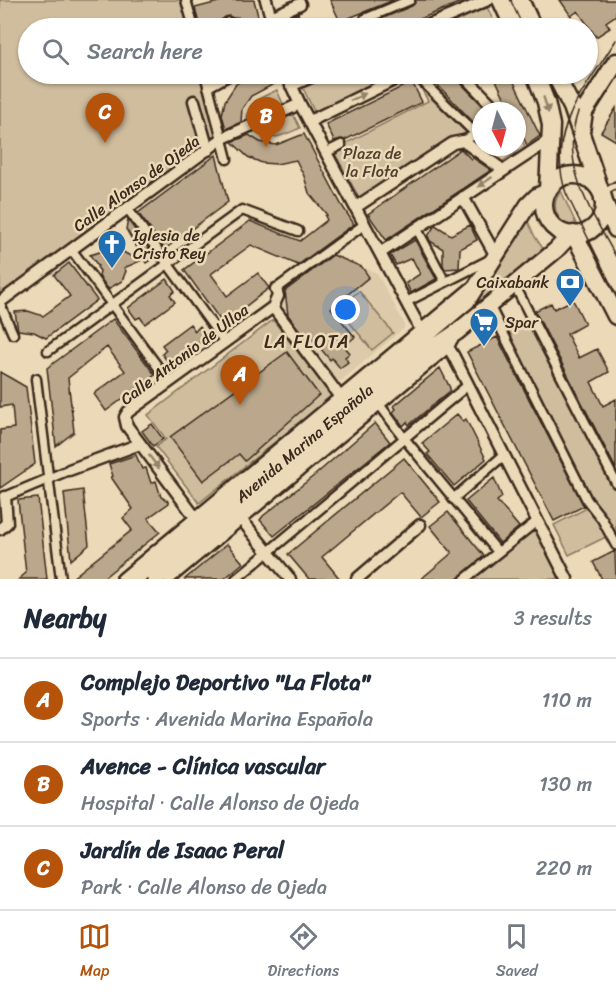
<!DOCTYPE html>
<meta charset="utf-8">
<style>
:root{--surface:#fff;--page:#f2f2f3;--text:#1f2937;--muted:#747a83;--line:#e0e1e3;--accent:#b45309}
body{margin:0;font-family:Sriracha,sans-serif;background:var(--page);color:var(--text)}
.compass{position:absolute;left:472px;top:102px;width:54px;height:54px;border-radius:50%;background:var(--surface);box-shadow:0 2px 4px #0004;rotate:174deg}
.you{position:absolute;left:346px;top:310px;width:21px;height:21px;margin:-15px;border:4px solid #fff;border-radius:50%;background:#1a73e8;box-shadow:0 0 0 9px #1a73e833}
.badge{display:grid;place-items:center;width:39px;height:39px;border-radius:50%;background:var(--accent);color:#fff;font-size:20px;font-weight:700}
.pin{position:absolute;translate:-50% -50px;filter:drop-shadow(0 2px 3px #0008)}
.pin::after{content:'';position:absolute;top:32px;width:21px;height:18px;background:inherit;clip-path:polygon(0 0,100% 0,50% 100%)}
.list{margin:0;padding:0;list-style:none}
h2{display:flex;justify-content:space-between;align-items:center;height:78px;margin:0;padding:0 24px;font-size:26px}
h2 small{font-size:20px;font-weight:400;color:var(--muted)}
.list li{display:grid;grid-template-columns:39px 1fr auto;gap:18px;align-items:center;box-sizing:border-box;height:84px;padding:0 24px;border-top:2px solid var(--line)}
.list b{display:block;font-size:22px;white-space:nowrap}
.list p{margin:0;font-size:20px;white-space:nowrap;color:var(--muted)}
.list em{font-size:20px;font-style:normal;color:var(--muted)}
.icon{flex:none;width:33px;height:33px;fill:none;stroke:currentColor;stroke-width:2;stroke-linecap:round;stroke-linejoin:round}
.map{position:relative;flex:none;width:616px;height:579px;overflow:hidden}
.search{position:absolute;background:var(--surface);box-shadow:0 2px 4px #0004;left:18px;right:18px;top:18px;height:66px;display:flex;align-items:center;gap:15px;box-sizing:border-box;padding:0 21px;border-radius:33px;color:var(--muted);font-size:22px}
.sheet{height:330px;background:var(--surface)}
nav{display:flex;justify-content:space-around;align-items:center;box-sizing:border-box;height:84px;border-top:2px solid var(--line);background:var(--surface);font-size:16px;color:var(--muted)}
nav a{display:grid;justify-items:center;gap:3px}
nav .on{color:var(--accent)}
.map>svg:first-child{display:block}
.built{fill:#ddcaaa}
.green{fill:#d0bd9e;stroke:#86745e;stroke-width:1.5}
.building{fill:#bba88c;stroke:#3b2a1e;stroke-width:1.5}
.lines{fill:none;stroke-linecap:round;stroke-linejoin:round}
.service-casing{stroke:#3b2a1e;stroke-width:10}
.pedestrian-casing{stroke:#3b2a1e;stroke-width:13}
.minor-casing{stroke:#3b2a1e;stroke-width:15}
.secondary-casing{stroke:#3b2a1e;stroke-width:20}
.primary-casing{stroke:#3b2a1e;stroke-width:21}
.service{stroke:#ecd9b7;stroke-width:5}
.pedestrian{stroke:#ecd9b7;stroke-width:8}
.minor{stroke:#ecd9b7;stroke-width:10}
.secondary{stroke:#ecd9b7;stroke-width:15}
.primary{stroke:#ecd9b7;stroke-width:16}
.tram{stroke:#3b2a1e;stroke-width:1.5}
.oneway{fill:#94826a}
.labels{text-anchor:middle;stroke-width:5;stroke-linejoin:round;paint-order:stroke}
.park-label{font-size:16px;fill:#514031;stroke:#ecd9b7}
.street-label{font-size:16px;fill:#3b2a1e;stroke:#ecd9b7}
.poi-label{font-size:16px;fill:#3b2a1e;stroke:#ecd9b7;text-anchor:start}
.neighbourhood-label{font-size:18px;letter-spacing:1.5px;fill:#3b2a1e;stroke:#ecd9b7}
</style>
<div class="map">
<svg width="616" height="579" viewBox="0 0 616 579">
<rect width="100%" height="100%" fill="#ecd9b7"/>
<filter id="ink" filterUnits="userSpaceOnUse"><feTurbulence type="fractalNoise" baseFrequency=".0167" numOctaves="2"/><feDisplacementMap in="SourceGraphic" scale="12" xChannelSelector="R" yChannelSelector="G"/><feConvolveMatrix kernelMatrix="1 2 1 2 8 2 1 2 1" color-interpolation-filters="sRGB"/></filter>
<g filter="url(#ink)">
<path class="built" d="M330 254 377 273 404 323V328L341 381 335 380 281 308 284 303V288Z"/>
<path class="green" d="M0 0H188L196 28H28V74H207L223 133 0 294Z
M487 7 495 24 487 28H436Z
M332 74H395L315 113 302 86Z
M424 74 481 134V147H517V130L525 146 500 163 454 136 362 203 333 150 428 101 416 79Z
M277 90 283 104 247 120C248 101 263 97 277 90Z
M293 114 300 128C284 135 271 143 257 131Z
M561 191 577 226C557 226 549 206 561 191Z
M526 217 535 237 544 250 479 304 477 300Z
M359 291 393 333 372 350 338 308Z
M528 317 616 490V547L610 535 569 555 554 525 591 506 505 332Z
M273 320 332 396 199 503 156 447 166 439 148 415Z
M536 529 560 576 556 579H471Z"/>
<path class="building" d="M226 0H254L261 28H241L238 17 233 18 229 16 217 22 219 28H200L195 8Z
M330 0H394L349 18 353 28H343Z
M416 0H466L398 28H385L381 19 412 6Z
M560 0H616V15L606 22 610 28 596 37 578 11 571 16Z
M298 13 302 28H286L284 20Z
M251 74H273L276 83 251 96 242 109 241 122 226 129 222 115 225 101 236 84Z
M427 74H455L457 79 488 111H481V130Z
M493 74H510L540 136 527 145 517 124V111H493L506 101Z
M412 82 422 102 345 140 341 139 334 141 326 124Z
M616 108V141L601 132Z
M304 134 341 204 354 224 298 265 251 245 211 274 227 296 258 273 269 288 223 324 184 270 250 221 300 241 327 220 325 216 327 215 309 193 304 176 296 160 276 164 262 163 248 157 232 142 249 135 260 142 276 145Z
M461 149 471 159 473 158 491 170 386 240 368 214Z
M216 155 228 202 165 249 138 213Z
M128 220 155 257 146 263 126 229Z
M435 225 451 235 470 225 477 240 460 249 459 268 445 269 443 265V249L430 241 428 236Z
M415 240 436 279 411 293 406 283 420 274 412 258 396 265 390 255Z
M109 249 123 252 140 261 124 268 126 271 122 281 108 289 99 276 100 271 97 267 98 266 90 255Z
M333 255 362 267 369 277 331 308 355 337 344 346 350 353 345 357 348 362 340 368 332 358 330 360 311 337 307 340 288 315 285 291Z
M69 263 97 300 46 338 34 332 18 330 15 312 28 311 43 316 70 296 54 275Z
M167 279 175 291 170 295 175 302 145 324 140 317 136 319 128 308Z
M573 300 585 324 567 334 579 358 597 349 609 372 591 382 603 406 616 399V469L535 311 551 303 554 309Z
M113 319 155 375 106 411 94 394 125 371 107 347 68 378 74 432 56 446 47 368Z
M190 324 195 331 200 326 208 336 170 365 162 354 166 350 162 345Z
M497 337 584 506 554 521 467 352Z
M287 352 319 395 245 461 239 454 203 481 170 437Z
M440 368 450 388V391L409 425 407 422 403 426 393 412 396 409 394 406Z
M0 372 26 387 35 464 0 488V430L14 428 12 405 0 407Z
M457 414 463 421 466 419 486 459 454 486 427 454 430 452 422 443Z
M375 423 390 442 274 536 260 520 263 516 315 475Z
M152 424 163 439 153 446 142 431Z
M136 455 142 469 146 468 151 483 156 481 161 497 168 501 169 503 148 518 160 532 102 579H71L132 530 123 518 133 509 111 477 113 476 109 464Z
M404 458 440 502 421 517 400 492 322 557 340 579H309L288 554Z
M494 478 502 497 497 501 519 527 500 543 466 501Z
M83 490 89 545 71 560 64 493Z
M38 498 47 579H19L26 573 18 500Z
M448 512 484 556 457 579H421L452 553 430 526Z
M227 544 243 563 224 579H185Z
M615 551 616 579H602L593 562Z"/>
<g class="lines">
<g class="service-casing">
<path id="service" d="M602 193 616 185"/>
</g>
<g class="pedestrian-casing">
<path id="pedestrian" d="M186 0 194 28
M228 22 230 28
M369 28 365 19 410 0
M205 74 227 159
M415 74 476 134 463 141
M208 87 232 74
M327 152 341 145
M127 208 224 341
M417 229 445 282
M71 249 169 382
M514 284 616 483
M276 289 365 224
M406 302 491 259
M0 304 13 334
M489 305 587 500 602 519 616 545
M48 351 242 210 298 231
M36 379 61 579
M379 404 404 438 498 552
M5 497 69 470
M453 499 504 455
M236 579 468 385
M465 579 537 521"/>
</g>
<g class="minor-casing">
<path id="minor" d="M266 0 274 28
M271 17 300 4
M422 28 488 0
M498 28 512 23
M286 74 300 104 421 330
M462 74 491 104
M291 86 318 74
M194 101 208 150
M310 121 406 74
M463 197 496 256
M356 207 453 143 463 141 503 170
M380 253 551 139
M0 302 223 138 300 104
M273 307 278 296 276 289
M444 341 453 355 567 579
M69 470 140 444
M195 517 127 426 125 417 128 412 273 307 340 397 339 410
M241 519 290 579
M0 529 7 523 5 497
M122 579 471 288
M169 579 448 347 452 339
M357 579 420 525"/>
</g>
<g class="secondary-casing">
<path id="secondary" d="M135 579 467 301 528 205 537 196 548 191
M155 579 430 350 457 332 556 250 571 234"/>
</g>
<g class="primary-casing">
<path id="primary" d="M501 0 514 28
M520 0 533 28
M535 74 546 102 551 125 548 191
M555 74 572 107 599 187
M581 132 584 112 616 62
M544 205a30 30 0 1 1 60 0a30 30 0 1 1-60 0Z
M603 200 616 229
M574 234 616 316"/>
</g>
<use href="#service" class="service"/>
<use href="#pedestrian" class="pedestrian"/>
<use href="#minor" class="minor"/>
<use href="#secondary" class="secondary"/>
<use href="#primary" class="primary"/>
<path class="tram" d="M616 40C585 90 545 130 566 193L616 295
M578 112C559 166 592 212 616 257"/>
</g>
<defs><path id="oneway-solid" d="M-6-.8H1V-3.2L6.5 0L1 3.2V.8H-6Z" transform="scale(1.5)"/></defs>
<g class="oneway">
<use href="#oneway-solid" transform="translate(358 97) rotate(-26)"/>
<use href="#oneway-solid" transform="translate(546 105) rotate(73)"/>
<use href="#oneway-solid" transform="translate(485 182) rotate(146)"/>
<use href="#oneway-solid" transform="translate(154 462) rotate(53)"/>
</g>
</g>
<defs>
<g id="church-pin" transform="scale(1.5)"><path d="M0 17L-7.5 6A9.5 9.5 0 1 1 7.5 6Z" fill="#1f6fb2" stroke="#ecd9b7"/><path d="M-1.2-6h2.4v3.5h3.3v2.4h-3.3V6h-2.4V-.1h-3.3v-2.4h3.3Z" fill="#fff"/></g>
<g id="bank-pin" transform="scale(1.5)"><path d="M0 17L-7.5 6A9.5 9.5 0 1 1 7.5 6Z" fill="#1f6fb2" stroke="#ecd9b7"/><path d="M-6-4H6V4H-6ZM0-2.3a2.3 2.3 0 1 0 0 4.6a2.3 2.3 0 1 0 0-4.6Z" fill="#fff"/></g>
<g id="supermarket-pin" transform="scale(1.5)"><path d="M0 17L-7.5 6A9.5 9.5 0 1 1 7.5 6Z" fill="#1f6fb2" stroke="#ecd9b7"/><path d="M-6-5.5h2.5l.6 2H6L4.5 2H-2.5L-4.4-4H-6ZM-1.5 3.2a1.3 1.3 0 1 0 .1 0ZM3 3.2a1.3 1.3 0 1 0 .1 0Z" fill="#fff"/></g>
</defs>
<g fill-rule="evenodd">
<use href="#church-pin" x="112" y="244"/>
<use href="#bank-pin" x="570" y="282"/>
<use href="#supermarket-pin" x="484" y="322"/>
</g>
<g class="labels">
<g class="park-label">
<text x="372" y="159">Plaza de<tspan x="372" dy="18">la Flota</tspan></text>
</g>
<g class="street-label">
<text transform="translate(136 183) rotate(-36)" y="6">Calle Alonso de Ojeda</text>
<text transform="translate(184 354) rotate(-37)" y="6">Calle Antonio de Ulloa</text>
<text transform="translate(304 443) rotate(-40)" y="6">Avenida Marina Española</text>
</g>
<g class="poi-label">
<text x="133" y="241">Iglesia de<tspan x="133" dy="18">Cristo Rey</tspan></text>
<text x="549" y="288" text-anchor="end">Caixabank</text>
<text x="505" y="328">Spar</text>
</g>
<g class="neighbourhood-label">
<text x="307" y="348">LA FLOTA</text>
</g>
</g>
</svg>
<svg class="compass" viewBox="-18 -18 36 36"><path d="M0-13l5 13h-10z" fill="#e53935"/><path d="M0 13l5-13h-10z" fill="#747a83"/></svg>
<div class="you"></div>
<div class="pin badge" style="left:240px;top:405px">A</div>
<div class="pin badge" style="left:266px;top:147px">B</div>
<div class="pin badge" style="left:105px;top:143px">C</div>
<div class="search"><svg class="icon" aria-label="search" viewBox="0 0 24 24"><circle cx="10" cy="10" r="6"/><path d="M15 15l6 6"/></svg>Search here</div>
</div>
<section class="sheet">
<h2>Nearby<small>3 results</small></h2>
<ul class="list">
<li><span class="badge">A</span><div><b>Complejo Deportivo &quot;La Flota&quot;</b><p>Sports · Avenida Marina Española</p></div><em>110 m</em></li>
<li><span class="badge">B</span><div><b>Avence - Clínica vascular</b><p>Hospital · Calle Alonso de Ojeda</p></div><em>130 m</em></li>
<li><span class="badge">C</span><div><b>Jardín de Isaac Peral</b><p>Park · Calle Alonso de Ojeda</p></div><em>220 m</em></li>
</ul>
</section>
<nav>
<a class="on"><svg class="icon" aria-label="map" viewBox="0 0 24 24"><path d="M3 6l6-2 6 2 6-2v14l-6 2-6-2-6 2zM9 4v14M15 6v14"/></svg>Map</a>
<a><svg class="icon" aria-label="directions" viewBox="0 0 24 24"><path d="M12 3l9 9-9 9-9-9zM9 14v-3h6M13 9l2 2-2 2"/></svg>Directions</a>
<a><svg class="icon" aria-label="saved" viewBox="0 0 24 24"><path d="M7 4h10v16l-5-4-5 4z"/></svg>Saved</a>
</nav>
